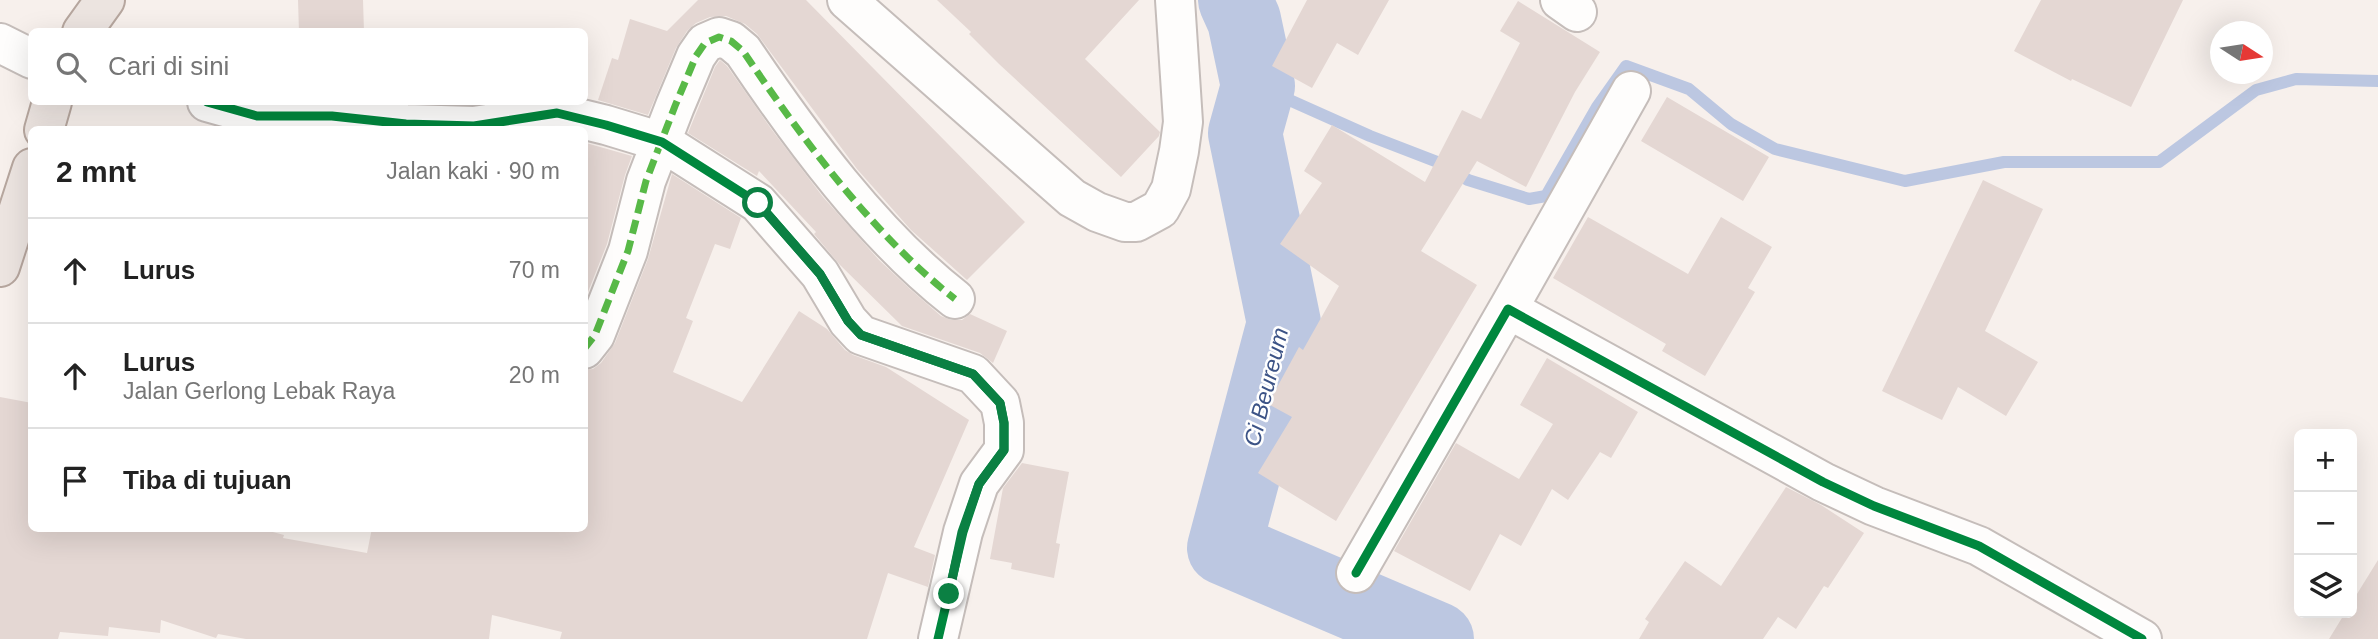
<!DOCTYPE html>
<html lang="id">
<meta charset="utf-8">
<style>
:root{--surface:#fff;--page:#f6f6f6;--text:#222;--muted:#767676;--line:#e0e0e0}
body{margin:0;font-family:Arial,sans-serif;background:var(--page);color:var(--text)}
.controls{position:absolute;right:21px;bottom:21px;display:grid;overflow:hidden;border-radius:10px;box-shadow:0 7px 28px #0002}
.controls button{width:63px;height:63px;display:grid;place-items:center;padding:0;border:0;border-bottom:2px solid var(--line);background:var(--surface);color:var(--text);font:35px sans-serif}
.compass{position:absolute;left:2210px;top:21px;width:63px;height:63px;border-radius:50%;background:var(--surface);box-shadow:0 7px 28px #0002;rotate:102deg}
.stop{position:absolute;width:21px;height:21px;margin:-16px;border:5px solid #0b8043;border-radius:50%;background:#fff}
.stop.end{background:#0b8043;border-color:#fff;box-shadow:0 2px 7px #0008}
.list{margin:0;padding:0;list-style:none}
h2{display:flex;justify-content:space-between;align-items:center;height:91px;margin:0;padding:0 28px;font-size:30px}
h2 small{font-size:23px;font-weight:400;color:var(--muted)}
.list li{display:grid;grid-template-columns:46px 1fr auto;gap:21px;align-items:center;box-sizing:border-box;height:105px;padding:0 28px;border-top:2px solid var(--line)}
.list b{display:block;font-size:26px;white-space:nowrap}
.list p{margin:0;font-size:23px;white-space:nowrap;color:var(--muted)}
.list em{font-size:23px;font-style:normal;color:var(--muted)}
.icon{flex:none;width:38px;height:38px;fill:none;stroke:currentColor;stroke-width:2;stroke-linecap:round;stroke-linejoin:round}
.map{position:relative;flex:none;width:2378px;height:639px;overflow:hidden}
.search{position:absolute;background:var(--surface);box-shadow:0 7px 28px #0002;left:28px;top:28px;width:560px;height:77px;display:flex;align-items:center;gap:18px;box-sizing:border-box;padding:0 24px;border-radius:10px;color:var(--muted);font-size:26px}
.panel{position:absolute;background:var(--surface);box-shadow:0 7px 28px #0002;left:28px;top:126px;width:560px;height:406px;border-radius:10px}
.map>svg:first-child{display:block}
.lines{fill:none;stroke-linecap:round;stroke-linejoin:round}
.stream{stroke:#bcc7e1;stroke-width:12}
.river{stroke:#bcc7e1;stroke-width:74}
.building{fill:#e4d7d3}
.minor-casing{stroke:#c5bdba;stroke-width:42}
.major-casing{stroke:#b6a69e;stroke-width:42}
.minor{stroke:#fefdfc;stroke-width:38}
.major{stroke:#ece4e0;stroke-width:38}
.quiet{stroke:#58b947;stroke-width:7;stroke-dasharray:14 7;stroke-linecap:butt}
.cycleway-casing{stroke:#fff;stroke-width:13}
.cycleway{stroke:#00873e;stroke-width:9}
.route{stroke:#0b8043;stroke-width:9}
.labels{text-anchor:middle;stroke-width:5;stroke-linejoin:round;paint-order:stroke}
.water-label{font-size:23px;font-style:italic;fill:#3c5386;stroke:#fff}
</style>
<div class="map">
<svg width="2378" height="639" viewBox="0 0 2378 639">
<rect width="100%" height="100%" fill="#f7f0ec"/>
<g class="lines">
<path class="stream" d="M1258 86 1370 136 1440 163 1468 180 1529 199 1546 196 1597 107 1626 66 1689 89 1731 124 1775 149 1905 181 2004 162H2159L2256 90 2296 79 2378 81"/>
<path class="river" d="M1235 0 1244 20 1258 86 1245 133 1284 323 1224 548 1437 639"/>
</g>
<path class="building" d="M298 0H363L364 32H299Z
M698 0H806L1025 222 967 280 911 230 857 169 757 34 745 24 726 16 710 17 696 23 687 31 676 48 648 115 598 100 612 58 618 60 630 19 667 31Z
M937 0H1139L1085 59 1160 132 1159 136 1121 177 999 64 969 34 971 32Z
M1307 0H1389L1358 55 1337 43 1312 88 1272 66Z
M2041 0H2183L2131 107 2072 79 2071 81 2014 51Z
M1518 1 1600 52 1575 92 1526 187 1477 161 1421 251 1477 285 1336 521 1258 473 1292 417 1268 404 1299 347 1303 350 1339 286 1280 244 1322 183 1304 171 1332 125 1425 182 1462 110 1481 119 1520 43 1500 31Z
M720 60 727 66 772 130 823 197 879 260 910 289 941 316 951 320H962L970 314 1007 331 993 363 980 353 902 326 840 265 814 234 816 232 759 171 757 176 688 133 715 67Z
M1667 97 1769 157 1743 201 1641 141Z
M586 143 632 156 625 175 607 244 584 302Z
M672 174 741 218 730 249 715 244 686 318 693 321 673 372 742 402 799 311 827 329 845 350 853 355 886 367 969 420 914 547 935 555 928 587 888 573 867 639H560L562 632 492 615 489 639H246L218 634 216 638 161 620 160 633 109 627 108 636 60 632 58 639H0V397L32 403V528H258L284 535 283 538 367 553 372 528H584V370L593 369 601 363 615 343 648 259Z
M1983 180 2043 209 1985 331 2038 362 2006 416 1958 387 1942 420 1882 391Z
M1588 217 1688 274 1721 217 1772 247 1748 288 1755 292 1705 376 1662 351 1666 344 1553 278Z
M1547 358 1638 412 1611 458 1600 452 1568 500 1552 489 1521 546 1500 534 1470 591 1394 551 1456 443 1519 479 1553 424 1520 405Z
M1022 463 1069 472 1056 543 1060 544 1054 578 1011 569 1012 563 990 559 1003 488Z
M1786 487 1821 505 1864 533 1828 588 1824 586 1796 629 1778 617 1763 639H1639L1649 622 1645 619 1685 561 1721 586Z
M2378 560V639H2329L2345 613H2352V602Z"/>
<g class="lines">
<g class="minor-casing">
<path id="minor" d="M847 0 1072 198 1097 212 1125 222H1136L1160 209 1171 189 1179 151 1183 122 1175 0
M1560 0 1577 12
M0 43 32 59
M207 102 257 116H332L406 124 474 126 557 113 606 125 662 142 758 203 820 274 848 321 861 335 973 374 1000 403 1004 423V450L979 484 963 532 938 639
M1508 309 1631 91
M584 349 595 335 628 251 646 181 675 106 696 56 705 43 719 37 731 41 743 51C801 137 873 235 955 299
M1356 573 1508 309 1823 482 1874 506 1979 546 2142 639"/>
</g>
<g class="major-casing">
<path id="major" d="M82 32 105 0
M44 130 52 102
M0 267 32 168"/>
</g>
<use href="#minor" class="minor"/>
<use href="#major" class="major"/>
<path class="quiet" d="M584 349 595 335 628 251 646 181 675 106 696 56 705 43 719 37 731 41 743 51C801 137 873 235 955 299"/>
<g class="cycleway-casing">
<path id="cycleway" d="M207 102 257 116H332L406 124 474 126 557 113 606 125 662 142 758 203 820 274 848 321 861 335 973 374 1000 403 1004 423V450L979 484 963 532 938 639
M1356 573 1508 309 1823 482 1874 506 1979 546 2142 639"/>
</g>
<use href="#cycleway" class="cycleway"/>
</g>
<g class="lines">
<path class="route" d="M758 203 820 274 848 321 861 335 973 374 1000 403 1004 423V450L979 484 962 532 949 594"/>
</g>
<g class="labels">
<g class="water-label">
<text transform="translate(1266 387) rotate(-76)" y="8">Ci Beureum</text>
</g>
</g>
</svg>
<div class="controls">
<button>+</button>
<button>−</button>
<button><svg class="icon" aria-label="layers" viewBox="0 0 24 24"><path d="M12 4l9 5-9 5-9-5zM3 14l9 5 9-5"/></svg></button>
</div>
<svg class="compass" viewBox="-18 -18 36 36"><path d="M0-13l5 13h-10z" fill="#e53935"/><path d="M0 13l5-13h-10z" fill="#767676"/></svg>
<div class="stop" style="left:758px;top:203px"></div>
<div class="stop end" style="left:949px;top:594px"></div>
<div class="search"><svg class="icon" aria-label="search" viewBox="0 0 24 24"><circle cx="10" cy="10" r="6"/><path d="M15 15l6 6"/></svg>Cari di sini</div>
<section class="panel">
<h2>2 mnt<small>Jalan kaki · 90 m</small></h2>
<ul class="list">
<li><svg class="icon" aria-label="ahead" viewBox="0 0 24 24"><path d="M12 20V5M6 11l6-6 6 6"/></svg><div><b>Lurus</b></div><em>70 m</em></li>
<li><svg class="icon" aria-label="ahead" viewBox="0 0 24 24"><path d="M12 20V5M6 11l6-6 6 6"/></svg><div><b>Lurus</b><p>Jalan Gerlong Lebak Raya</p></div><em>20 m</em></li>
<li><svg class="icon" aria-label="arrive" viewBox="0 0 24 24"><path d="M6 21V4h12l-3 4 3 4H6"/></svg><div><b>Tiba di tujuan</b></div></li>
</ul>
</section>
</div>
